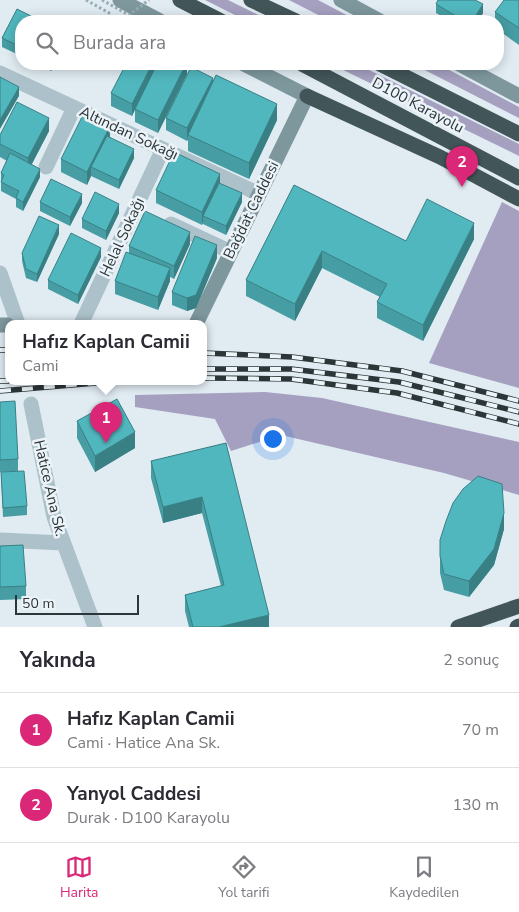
<!DOCTYPE html>
<html lang="tr">
<meta charset="utf-8">
<style>
:root{--surface:#fff;--page:#f2f2f3;--text:#2b2b33;--muted:#7c7c81;--line:#e1e1e2;--accent:#db2777}
body{margin:0;font-family:"Nunito Sans",sans-serif;background:var(--page);color:var(--text)}
.scale{position:absolute;left:15px;bottom:12px;width:124px;box-sizing:border-box;padding-left:5px;border:2px solid #2b3638;border-top:0;font-size:14px;line-height:18px;white-space:nowrap;color:#2b3638;-webkit-text-stroke:4px #ecf4f9;paint-order:stroke}
.you{position:absolute;left:272px;top:438px;width:18px;height:18px;margin:-12px;border:4px solid #fff;border-radius:50%;background:#1a73e8;box-shadow:0 0 0 8px #1a73e833}
.badge{display:grid;place-items:center;width:32px;height:32px;border-radius:50%;background:var(--accent);color:#fff;font-size:16px;font-weight:700}
.pin{position:absolute;translate:-50% -41px;filter:drop-shadow(0 1px 2px #0008)}
.pin::after{content:'';position:absolute;top:26px;width:18px;height:15px;background:inherit;clip-path:polygon(0 0,100% 0,50% 100%)}
.popup{position:absolute;left:5px;top:320px;width:202px;height:65px;box-sizing:border-box;display:grid;place-content:center;border-radius:10px;background:var(--surface);filter:drop-shadow(0 1px 4px #0005);font-size:16px;white-space:nowrap;color:var(--muted)}
.popup b{font-size:19px;color:var(--text)}
.popup::after{content:'';position:absolute;left:50%;top:100%;margin-left:-10px;border:10px solid transparent;border-top-color:var(--surface)}
.list{margin:0;padding:0;list-style:none}
h2{display:flex;justify-content:space-between;align-items:center;height:65px;margin:0;padding:0 20px;font-size:21px}
h2 small{font-size:16px;font-weight:400;color:var(--muted)}
.list li{display:grid;grid-template-columns:32px 1fr auto;gap:15px;align-items:center;box-sizing:border-box;height:75px;padding:0 20px;border-top:1px solid var(--line)}
.list b{display:block;font-size:19px;white-space:nowrap}
.list p{margin:0;font-size:16px;white-space:nowrap;color:var(--muted)}
.list em{font-size:16px;font-style:normal;color:var(--muted)}
.icon{flex:none;width:28px;height:28px;fill:none;stroke:currentColor;stroke-width:2;stroke-linecap:round;stroke-linejoin:round}
.map{position:relative;flex:none;width:519px;height:627px;overflow:hidden}
.search{position:absolute;background:var(--surface);box-shadow:0 2px 12px #0003;left:15px;right:15px;top:15px;height:55px;display:flex;align-items:center;gap:12px;box-sizing:border-box;padding:0 18px;border-radius:20px;color:var(--muted);font-size:19px}
.sheet{height:215px;background:var(--surface)}
nav{display:flex;justify-content:space-around;align-items:center;box-sizing:border-box;height:70px;border-top:1px solid var(--line);background:var(--surface);font-size:14px;color:var(--muted)}
nav a{display:grid;justify-items:center;gap:2px}
nav .on{color:var(--accent)}
.map>svg:first-child{display:block}
.green{fill:#a5a0c0}
.lines{fill:none;stroke-linecap:round;stroke-linejoin:round}
.path{stroke:#96adb5;stroke-width:3;stroke-dasharray:2.5 2.5;stroke-linecap:butt}
.street{stroke:#acc1c9;stroke-width:15}
.secondary{stroke:#7d979d;stroke-width:15}
.highway{stroke:#425558;stroke-width:15}
.rail-casing{stroke:#2b3638;stroke-width:5.5}
.rail{stroke:#ecf4f9;stroke-width:4;stroke-dasharray:11;stroke-linecap:butt}
.path-bridge{stroke:#96adb5;stroke-width:3;stroke-dasharray:2.5 2.5;stroke-linecap:butt}
.wall{fill:#469da3}
.shaded-wall{fill:#398085}
.building{fill:#51b7be;stroke:#398085}
.labels{text-anchor:middle;stroke-width:5;stroke-linejoin:round;paint-order:stroke}
.street-label{font-size:15px;fill:#2b3638;stroke:#ecf4f9}
</style>
<div class="map">
<svg width="519" height="627" viewBox="0 0 519 627">
<rect width="100%" height="100%" fill="#e0ebf2"/>
<path class="green" d="M205 0H228L271 21H247Z
M289 0H318L358 21H330Z
M331 64H357L519 144V156Z
M413 64H438L519 107V118Z
M502 202 519 211V388L429 363Z
M265 392 322 398 519 442V495L444 473 281 435 231 451 215 419 135 407V395Z"/>
<g class="lines">
<path class="path" d="M86 0 111 14"/>
<path class="street" d="M0 73 259 194
M46 167 74 108
M171 224 231 252
M0 273 18 324
M81 324 163 149
M31 404 54 517 95 627
M0 540 63 543"/>
<path class="secondary" d="M120 0 160 21
M341 0 380 21
M459 64 519 96
M196 324 307 96 244 64
M0 325H8"/>
<path class="highway" d="M180 0 221 21
M251 0 296 21
M302 64 519 178
M380 64 519 134
M307 96 440 157 519 199
M458 627 519 606
M517 627 519 626"/>
<g class="rail-casing">
<path id="rail" d="M0 350H8
M204 353 292 357 402 371 519 401
M204 369H291L399 382 519 412
M204 378 291 379 397 393 519 424
M0 381H8
M0 391 108 382"/>
</g>
<use href="#rail" class="rail"/>
<path class="path-bridge" d="M102 0 129 15 149 0"/>
</g>
<path class="wall" d="M519 0V45L498 30V21H495V12Z
M436 4 483 13 479 20 481 21H450L436 13Z
M17 9 39 20V21H21V56L2 47V38Z
M37 64H55L51 71Z
M187 64V74L158 133 135 122V110L132 116 111 106V93Z
M213 82 277 120 249 179 188 151V140L187 141 166 130V118Z
M49 131 32 164 40 177 23 211 16 207V199L1 191V173L7 161 0 157V135Z
M110 137 134 158 119 189 91 176 87 185 61 172V159Z
M220 183 242 202 226 235 203 224V222L202 225 156 203V190Z
M294 185 406 241 474 239 423 341 377 318V302L380 297 322 268 295 321 246 296V280Z
M40 202 82 203 70 226 40 211Z
M119 213 106 240 82 228V219Z
M59 234 37 282 26 278 22 261V253Z
M190 244 174 279 170 277V281L158 310 115 294V281L129 253V246Z
M101 257 78 304 48 289V280Z
M217 258 196 308 187 311 172 305V292Z
M0 402 18 459V471L0 472Z
M77 421 135 448 95 472 77 438Z
M226 443 269 627H189L185 611V595L221 586 202 513 163 523 151 478V461Z
M1 472 27 506V515L3 517Z
M504 529 494 565 469 597 444 590 440 573V540Z
M0 546 26 586V599L0 600Z"/>
<path class="shaded-wall" d="M483 4V13L478 21 475 17Z
M51 64H55L51 71Z
M152 64H158L135 109 132 116V104Z
M186 64H187V74L158 133V120Z
M213 78V91L188 135 187 141V128Z
M19 87V96L0 129V120Z
M277 104V120L249 179V163Z
M49 118V131L28 171V158Z
M110 126V139L91 167V176L87 185V172Z
M134 149V158L119 189V180Z
M40 169V177L23 211V202Z
M220 174V187L203 216V222L202 225V212Z
M242 193V202L226 235V226Z
M82 194V203L70 226V217Z
M119 204V213L106 240V231Z
M474 223V239L423 341V325Z
M59 225V234L37 282V274Z
M190 232V244L174 279V266Z
M217 245V258L196 308 187 311V298Z
M101 248V257L78 304V295Z
M322 251V268L295 321V304Z
M170 268V281L158 310V297Z
M135 432V448L95 472V456Z
M202 497V513L163 523V507Z
M504 513V529L494 565 469 597V581Z
M269 615V627H219Z"/>
<path class="building" d="M438 0H475L483 4 475 17 481 21H464L436 4Z
M504 0H519V28L495 12Z
M17 9 39 20V21H21V47L2 38Z
M46 18 51 21H44Z
M126 64H152L132 104 111 93Z
M157 64H186L158 120 135 109Z
M191 67 213 78 187 128 166 118Z
M216 75 277 104 249 163 188 135Z
M0 77 19 87 0 120Z
M17 102 49 118 28 158 0 144V135Z
M84 113 110 126 87 172 61 159Z
M107 136 134 149 119 180 91 167Z
M174 152 220 174 202 212 156 190Z
M10 153 40 169 23 202 16 198 19 191 1 182 4 175 1 173Z
M51 179 82 194 70 217 40 202Z
M219 183 242 193 226 226 203 216Z
M294 185 406 241 427 199 474 223 423 325 377 302 387 284 322 251 295 304 246 280Z
M95 192 119 204 106 231 82 219Z
M145 211 190 232 174 266 129 246Z
M39 216 59 225 37 274 26 269 22 253Z
M71 233 101 248 78 295 48 280Z
M195 236 217 245 196 295 187 298 172 292Z
M126 252 170 268 158 297 115 281Z
M117 399 135 432 95 456 77 421Z
M15 401 18 459 0 460V402Z
M226 443 269 615 219 627H193L185 595 224 585 202 497 163 507 151 461Z
M24 471 27 506 3 508 1 472Z
M478 476 502 484 504 513 494 549 469 581 444 574 440 556V540L446 521 453 503 463 489Z
M23 545 26 586 0 587V546Z"/>
<g class="labels">
<g class="street-label">
<text transform="translate(418 105) rotate(28)" y="5">D100 Karayolu</text>
<text transform="translate(129 133) rotate(25)" y="5">Altından Sokağı</text>
<text transform="translate(251 210) rotate(-64)" y="5">Bağdat Caddesi</text>
<text transform="translate(122 237) rotate(-65)" y="5">Helal Sokağı</text>
<text transform="translate(50 488) rotate(77)" y="5">Hatice Ana Sk.</text>
</g>
</g>
</svg>
<div class="scale">50 m</div>
<div class="you"></div>
<div class="pin badge" style="left:106px;top:443px">1</div>
<div class="popup"><b>Hafız Kaplan Camii</b>Cami</div>
<div class="pin badge" style="left:462px;top:187px">2</div>
<div class="search"><svg class="icon" aria-label="search" viewBox="0 0 24 24"><circle cx="10" cy="10" r="6"/><path d="M15 15l6 6"/></svg>Burada ara</div>
</div>
<section class="sheet">
<h2>Yakında<small>2 sonuç</small></h2>
<ul class="list">
<li><span class="badge">1</span><div><b>Hafız Kaplan Camii</b><p>Cami · Hatice Ana Sk.</p></div><em>70 m</em></li>
<li><span class="badge">2</span><div><b>Yanyol Caddesi</b><p>Durak · D100 Karayolu</p></div><em>130 m</em></li>
</ul>
</section>
<nav>
<a class="on"><svg class="icon" aria-label="map" viewBox="0 0 24 24"><path d="M3 6l6-2 6 2 6-2v14l-6 2-6-2-6 2zM9 4v14M15 6v14"/></svg>Harita</a>
<a><svg class="icon" aria-label="directions" viewBox="0 0 24 24"><path d="M12 3l9 9-9 9-9-9zM9 14v-3h6M13 9l2 2-2 2"/></svg>Yol tarifi</a>
<a><svg class="icon" aria-label="saved" viewBox="0 0 24 24"><path d="M7 4h10v16l-5-4-5 4z"/></svg>Kaydedilen</a>
</nav>
